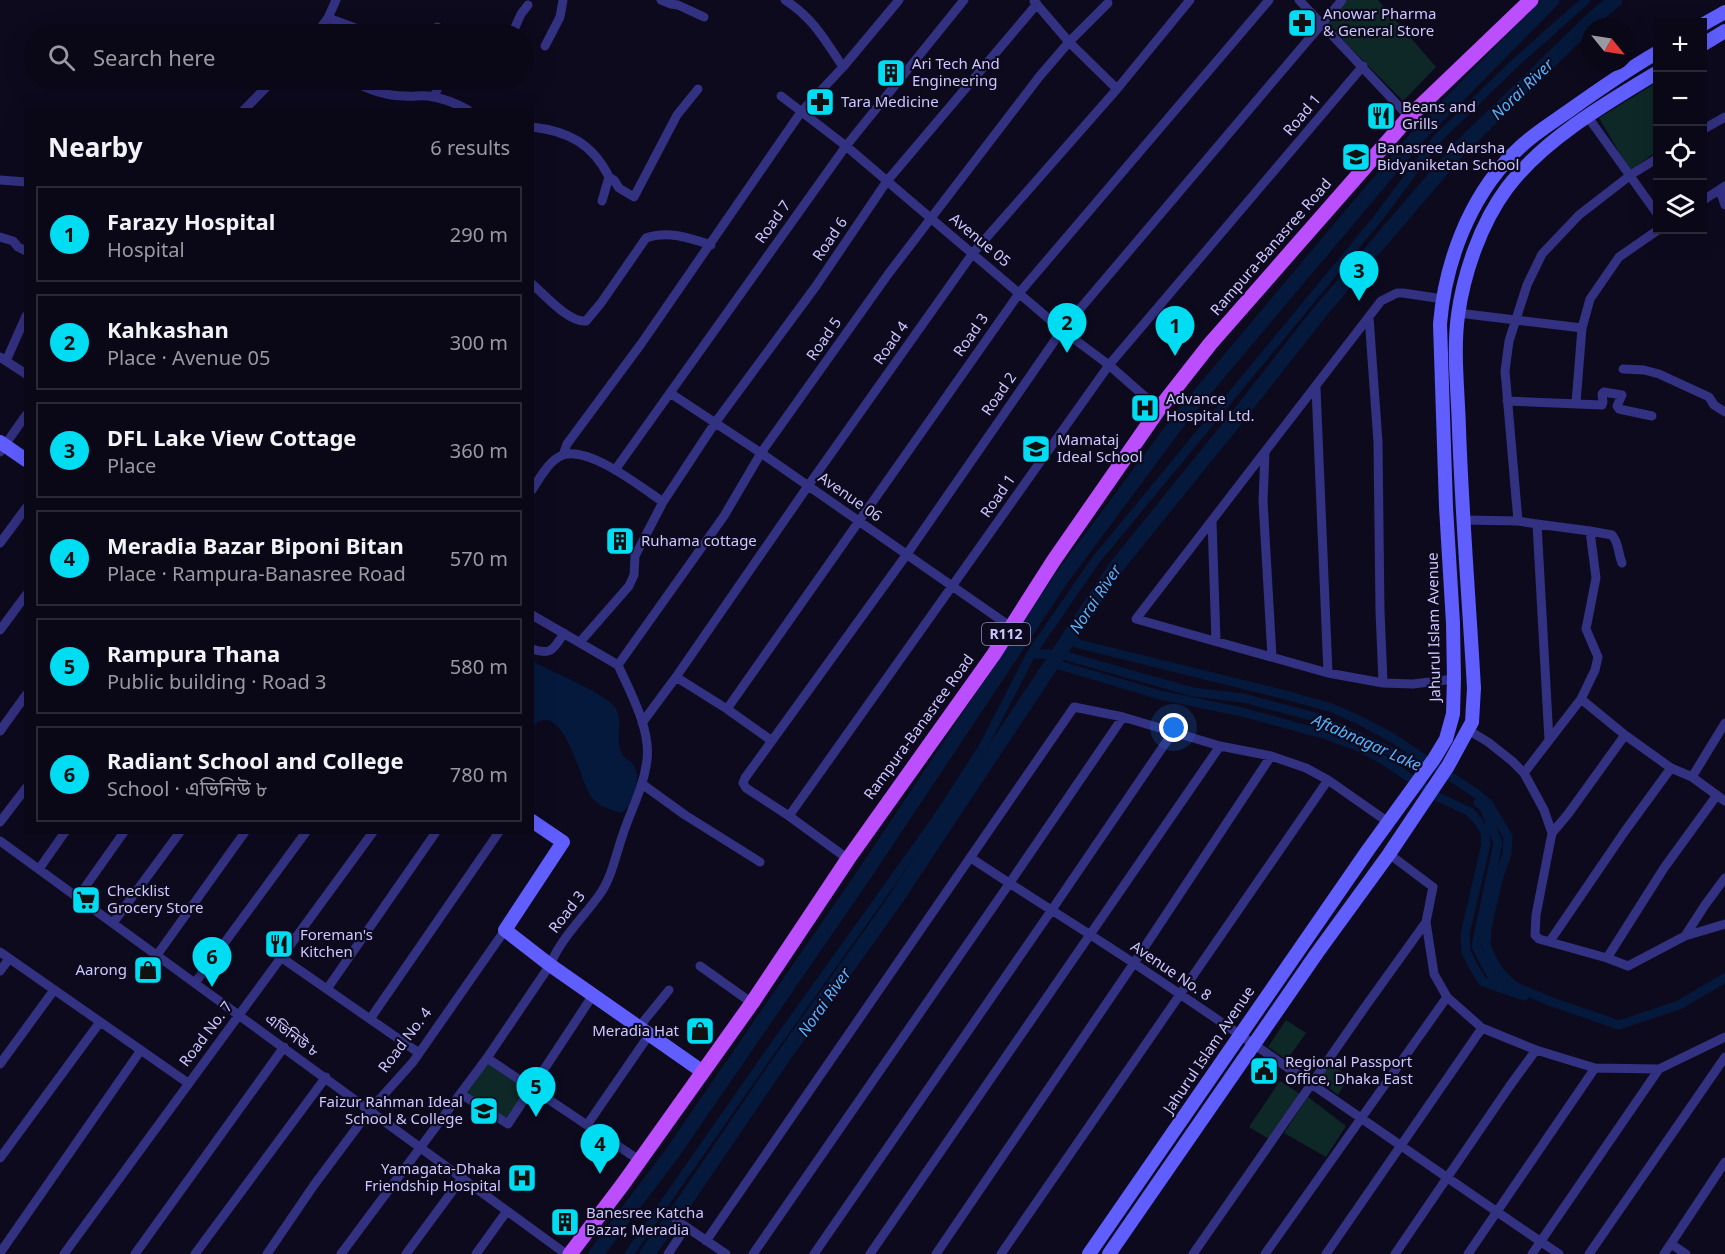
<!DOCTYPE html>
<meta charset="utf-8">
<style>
:root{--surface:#0a0816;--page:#181623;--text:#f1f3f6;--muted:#999aa1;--line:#2a2935;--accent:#00dcf2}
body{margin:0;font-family:"Noto Sans","Noto Sans Bengali",sans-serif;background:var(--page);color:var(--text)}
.controls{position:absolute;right:18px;top:18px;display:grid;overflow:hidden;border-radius:0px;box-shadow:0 6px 24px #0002}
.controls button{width:54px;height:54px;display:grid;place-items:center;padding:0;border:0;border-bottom:2px solid var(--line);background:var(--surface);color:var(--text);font:30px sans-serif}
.compass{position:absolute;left:1581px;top:18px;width:54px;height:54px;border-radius:50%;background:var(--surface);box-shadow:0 6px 24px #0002;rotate:120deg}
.you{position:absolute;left:1174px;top:728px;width:21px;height:21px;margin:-15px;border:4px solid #fff;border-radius:50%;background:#1a73e8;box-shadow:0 0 0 9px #1a73e833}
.badge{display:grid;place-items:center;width:39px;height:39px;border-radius:50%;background:var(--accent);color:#111;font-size:20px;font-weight:700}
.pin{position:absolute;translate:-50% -50px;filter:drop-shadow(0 2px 3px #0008)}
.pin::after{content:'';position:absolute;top:32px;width:21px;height:18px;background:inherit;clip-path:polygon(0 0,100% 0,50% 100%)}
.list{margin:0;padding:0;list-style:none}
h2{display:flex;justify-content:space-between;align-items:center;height:78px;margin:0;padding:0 24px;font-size:26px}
h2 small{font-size:20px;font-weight:400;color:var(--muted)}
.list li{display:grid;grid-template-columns:39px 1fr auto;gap:18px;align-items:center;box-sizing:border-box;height:96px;margin:0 12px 12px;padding:0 12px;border:2px solid var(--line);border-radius:0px}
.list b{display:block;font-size:22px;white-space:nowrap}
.list p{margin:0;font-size:20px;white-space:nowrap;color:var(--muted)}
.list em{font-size:20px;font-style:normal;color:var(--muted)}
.icon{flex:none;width:33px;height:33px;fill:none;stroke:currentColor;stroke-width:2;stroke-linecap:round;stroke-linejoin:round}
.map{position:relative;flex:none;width:1725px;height:1254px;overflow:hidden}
.search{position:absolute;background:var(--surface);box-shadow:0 6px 24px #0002;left:24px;top:24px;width:510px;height:66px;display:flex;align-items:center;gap:15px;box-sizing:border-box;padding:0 21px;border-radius:33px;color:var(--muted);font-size:22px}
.panel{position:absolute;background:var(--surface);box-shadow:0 6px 24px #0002;left:24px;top:108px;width:510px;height:726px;border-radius:0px}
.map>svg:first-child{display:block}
.green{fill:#0d2827}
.water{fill:#05193c}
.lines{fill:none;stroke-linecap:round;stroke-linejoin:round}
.canal{stroke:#05193c;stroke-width:9}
.river{stroke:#05193c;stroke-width:15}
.street{stroke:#333181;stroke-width:9}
.secondary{stroke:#605eff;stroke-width:14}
.primary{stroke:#bb4eff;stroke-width:15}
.labels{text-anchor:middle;stroke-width:4.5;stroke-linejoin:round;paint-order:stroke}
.shield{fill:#0d0a1e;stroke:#938ebc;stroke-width:1.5}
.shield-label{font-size:14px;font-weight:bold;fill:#cdc7ff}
.poi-label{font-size:15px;fill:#cdc7ff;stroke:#0d0a1e;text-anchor:start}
.street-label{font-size:15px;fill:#cdc7ff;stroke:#0d0a1e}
.water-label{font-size:16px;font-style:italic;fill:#55b2ff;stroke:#0d0a1e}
</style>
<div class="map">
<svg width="1725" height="1254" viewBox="0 0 1725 1254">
<rect width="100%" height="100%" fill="#0d0a1e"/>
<path class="green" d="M1347 0H1378L1436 67 1403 101 1325 22Z
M1654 84 1657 90V151L1630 171 1599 118Z
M1286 1020 1306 1033 1287 1060 1268 1047Z
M487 1058 534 1089 508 1128 461 1094Z
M1331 1064 1349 1077 1338 1095 1319 1079Z
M1280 1081 1300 1094 1269 1139 1249 1127Z
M1308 1097 1346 1126 1326 1157 1284 1133Z"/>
<path class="water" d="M533 661C551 672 607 693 616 709 624 722 614 740 622 754 625 759 629 760 632 763 644 777 633 803 622 813 612 811 599 806 592 798 581 785 567 710 540 721 537 722 535 725 533 727Z"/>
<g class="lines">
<path class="canal" d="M1068 639 1079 644 1286 695 1332 708 1359 720 1391 737 1477 794 1489 804 1508 837 1507 854 1498 880 1487 928 1486 945 1492 959 1500 972 1524 996 1483 982 1473 966 1466 951 1465 934 1486 844 1485 832 1478 821 1470 812 1436 796 1385 761 1357 746 1323 734 1242 712 1160 695 1052 663Z
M1031 654H1059L1193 692 1243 698 1315 717 1427 768
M1478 803 1484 807 1498 843 1476 946 1492 977 1552 1002 1619 1025 1679 1005 1725 978
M629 1254 770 1052 938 817 982 749 1031 654 1095 561 1379 217 1437 139 1513 65 1586 0"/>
<path class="river" d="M596 1254 673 1152 863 876 1061 579 1183 415 1418 136 1552 0
M647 1254 683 1204 783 1057 891 906 1116 567 1231 425 1319 313 1460 148 1595 17 1615 0"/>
<path class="street" d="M661 0 671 4 678 5 704 17
M785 0C813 18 825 40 843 67
M1299 0 1409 117
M1034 1 1069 42 1117 89
M328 18 372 34
M437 27 449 34
M316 34 328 18 336 0
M512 34 521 14 528 5
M545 46 560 17 563 0
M352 80C368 90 385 96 405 96 413 97 420 95 428 96 442 98 456 103 468 110
M781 96 846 146 1062 330 1109 365 1159 409
M434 97 441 80
M244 110 273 80
M1588 117 1658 215
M532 127C568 131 593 144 609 177L602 201
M1702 130 1725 117
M609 177 614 180 619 188 634 197 677 115 698 89
M0 180 26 182
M1720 190 1725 205
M1702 201 1725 186
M0 237 13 241 18 247 26 251
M532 284C545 295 569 323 586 321L601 303 646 238C667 230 690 238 711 245
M1443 299 1403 293H1397L1381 301 1136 619 1328 673 1383 683 1413 684 1454 679
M1458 313 1582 328
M1369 317 1378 442 1380 611 1383 683
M0 357 26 374
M6 361 26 316
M1623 369 1644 370 1659 374 1709 397 1714 405 1725 412
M1316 388 1328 673
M670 393 761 453 1011 627
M1507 401 1602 405 1603 402 1602 394 1604 392 1622 395 1617 406 1619 409 1652 416
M1576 403 1582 328 1590 299 1619 257 1658 230
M0 452 26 415
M1265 453 1263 501 1272 657
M563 455 567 444 641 344 801 112 843 67 899 0
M615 470 846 146 964 0
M532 490C540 478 549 460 563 455 589 446 641 487 663 502L715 423 816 286 887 181 1037 4
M1463 520 1518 521 1537 524 1549 740
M1212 521 1216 641
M1518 521 1505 371 1509 341 1527 285 1542 254 1579 215 1632 174 1658 158
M1590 531 1612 535C1620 545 1617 551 1622 563
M0 543 26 508
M532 615 618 665
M0 630 26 595
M580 642 629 586 634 575 635 556 663 502
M532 649C552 656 554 648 564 633
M618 665 724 516 761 453 889 273 1039 77 1069 42 1108 3
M676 677 727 709 772 741
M1581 699 1625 735 1671 768 1692 777 1725 801
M727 709 1020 292 1269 0
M642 723 676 677 808 486 973 253 1117 89 1190 0
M1468 730 1488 742 1512 761 1524 773 1544 810 1552 833 1536 915 1535 935 1539 939 1607 958 1628 966 1685 936 1725 924
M0 731 26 695
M1524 773 1581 699 1595 670 1598 657 1586 629 1596 578 1590 531 1537 524
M1692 777 1725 723
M642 784 685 815 760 862
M789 816 746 788 743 783 745 778 907 554 1062 330 1342 0
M0 822 26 788
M1552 833 1568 814 1625 735
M0 841 566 1254
M1389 854 1433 887 1426 922 1434 974 1447 997 1482 1028 1536 1050 1595 1068 1659 1069 1725 1037
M971 858C1025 894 1081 928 1135 964 1278 1059 1417 1158 1559 1254
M848 859 789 816 1109 365 1363 66
M39 869 65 832
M78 897 124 832
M113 923 180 832
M1685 936 1705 905 1725 878
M1550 941 1625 831 1671 768
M0 952 188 1083
M157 955 245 832
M282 958 419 1053
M1607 958 1664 868 1717 795
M700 966 752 1003
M0 971 9 959
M195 983 306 832
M327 989 436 832
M370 1019 499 832
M639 1027 669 990
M487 1058 639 1160
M0 1064 54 990
M461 1094 508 1124 593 995
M587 1125 649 1035
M0 1158 100 1022
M676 1220 726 1254
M706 1241 1074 707 1123 717 1220 746 1271 756 1306 768 1328 780 1388 822
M1671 1244 1686 1254
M0 1253 141 1050
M64 1254 373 832
M135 1254 284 1047
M195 1254 326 1077
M267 1254 314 1185 370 1110 413 1062 505 930
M341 1254 487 1058 550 965C561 938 583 918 600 894 612 877 616 854 623 834 631 810 644 786 647 760 651 729 630 692 618 665
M406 1254 462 1178
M476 1254 507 1211
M668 1254 686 1227
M753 1254 1009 884 1123 717
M814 1254 1051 911 1173 732
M870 1254 1220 746
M936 1254 1134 963 1271 756
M1001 1254 1328 780
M1193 1254 1365 1007 1426 922
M1265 1254 1447 997
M1326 1254 1482 1028
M1395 1254 1509 1087 1536 1050
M1468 1254 1595 1068
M1532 1254 1659 1069
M1589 1254 1725 1057
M1664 1254 1725 1162"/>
<path class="secondary" d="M1702 25 1725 12
M1702 45 1725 31
M0 442 26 460
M532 821 563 842 505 930 550 965 703 1072
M1089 1254 1368 850 1434 759 1446 739 1453 714 1454 679 1453 623 1446 507 1440 324C1445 263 1469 199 1512 155 1529 137 1550 124 1570 110 1598 90 1627 70 1658 52
M1109 1254 1317 953 1389 854 1448 766 1472 722 1474 688C1469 601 1462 515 1459 429 1458 391 1453 352 1458 315 1464 272 1481 223 1507 188 1543 140 1606 103 1658 72"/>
<path class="primary" d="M570 1254 623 1184 752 1003 848 859 994 654 1054 560 1159 409 1210 344 1409 117 1531 0"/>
</g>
<defs>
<g id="pharmacy-square" transform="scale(1.5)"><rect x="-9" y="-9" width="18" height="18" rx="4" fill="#00dcf2" stroke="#0d0a1e"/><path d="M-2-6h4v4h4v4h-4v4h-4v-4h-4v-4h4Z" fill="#111"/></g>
<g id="building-square" transform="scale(1.5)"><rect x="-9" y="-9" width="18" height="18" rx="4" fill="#00dcf2" stroke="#0d0a1e"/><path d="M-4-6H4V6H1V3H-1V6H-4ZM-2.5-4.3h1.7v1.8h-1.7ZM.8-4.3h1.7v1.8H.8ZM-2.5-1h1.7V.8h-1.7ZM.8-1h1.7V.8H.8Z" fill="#111"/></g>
<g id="restaurant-square" transform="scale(1.5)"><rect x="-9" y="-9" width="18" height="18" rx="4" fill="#00dcf2" stroke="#0d0a1e"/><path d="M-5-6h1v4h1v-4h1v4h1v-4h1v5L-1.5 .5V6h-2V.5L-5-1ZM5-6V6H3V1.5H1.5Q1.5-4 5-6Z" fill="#111"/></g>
<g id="school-square" transform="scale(1.5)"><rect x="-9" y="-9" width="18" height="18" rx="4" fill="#00dcf2" stroke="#0d0a1e"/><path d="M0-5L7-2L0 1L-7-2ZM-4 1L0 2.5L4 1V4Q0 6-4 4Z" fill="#111"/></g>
<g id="hospital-square" transform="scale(1.5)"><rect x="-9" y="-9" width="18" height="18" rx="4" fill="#00dcf2" stroke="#0d0a1e"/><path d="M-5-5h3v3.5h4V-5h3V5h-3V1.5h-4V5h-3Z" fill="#111"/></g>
<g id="supermarket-square" transform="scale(1.5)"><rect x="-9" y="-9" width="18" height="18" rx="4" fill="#00dcf2" stroke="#0d0a1e"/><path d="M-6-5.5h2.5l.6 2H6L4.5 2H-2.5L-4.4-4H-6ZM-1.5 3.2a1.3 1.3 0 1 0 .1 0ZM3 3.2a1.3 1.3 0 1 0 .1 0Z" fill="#111"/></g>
<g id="shop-square" transform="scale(1.5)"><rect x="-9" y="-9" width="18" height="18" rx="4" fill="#00dcf2" stroke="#0d0a1e"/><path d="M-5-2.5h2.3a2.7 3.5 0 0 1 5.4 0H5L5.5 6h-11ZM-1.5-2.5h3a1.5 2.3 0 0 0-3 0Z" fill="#111"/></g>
<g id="civic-square" transform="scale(1.5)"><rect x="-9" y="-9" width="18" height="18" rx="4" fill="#00dcf2" stroke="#0d0a1e"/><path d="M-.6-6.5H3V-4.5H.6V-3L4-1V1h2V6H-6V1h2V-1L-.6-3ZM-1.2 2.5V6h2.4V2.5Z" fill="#111"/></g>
</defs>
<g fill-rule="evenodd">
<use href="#pharmacy-square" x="1302" y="23"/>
<use href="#building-square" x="891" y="73"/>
<use href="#pharmacy-square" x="820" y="102"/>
<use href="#restaurant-square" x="1381" y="116"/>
<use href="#school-square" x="1356" y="157"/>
<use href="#hospital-square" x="1145" y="408"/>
<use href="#school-square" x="1036" y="449"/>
<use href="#building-square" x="620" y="541"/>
<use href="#supermarket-square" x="86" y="900"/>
<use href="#restaurant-square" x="279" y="944"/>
<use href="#shop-square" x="148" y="970"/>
<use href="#shop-square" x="700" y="1031"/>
<use href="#civic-square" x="1264" y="1071"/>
<use href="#school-square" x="484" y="1111"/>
<use href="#hospital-square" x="522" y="1178"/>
<use href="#building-square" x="565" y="1222"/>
</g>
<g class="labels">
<rect class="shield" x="982" y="623" width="48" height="22" rx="4.5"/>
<g class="shield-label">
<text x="1006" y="639">R112</text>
</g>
<g class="poi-label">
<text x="1323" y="19">Anowar Pharma<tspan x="1323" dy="17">&amp; General Store</tspan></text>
<text x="912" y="69">Ari Tech And<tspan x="912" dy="17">Engineering</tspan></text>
<text x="841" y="107">Tara Medicine</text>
<text x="1402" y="112">Beans and<tspan x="1402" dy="17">Grills</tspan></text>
<text x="1377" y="153">Banasree Adarsha<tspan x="1377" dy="17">Bidyaniketan School</tspan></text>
<text x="1166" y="404">Advance<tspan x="1166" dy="17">Hospital Ltd.</tspan></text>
<text x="1057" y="445">Mamataj<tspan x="1057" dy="17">Ideal School</tspan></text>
<text x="641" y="546">Ruhama cottage</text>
<text x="107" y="896">Checklist<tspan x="107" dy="17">Grocery Store</tspan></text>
<text x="300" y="940">Foreman's<tspan x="300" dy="17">Kitchen</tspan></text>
<text x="127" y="975" text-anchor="end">Aarong</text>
<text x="679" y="1036" text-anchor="end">Meradia Hat</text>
<text x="1285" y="1067">Regional Passport<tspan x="1285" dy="17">Office, Dhaka East</tspan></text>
<text x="463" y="1107" text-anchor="end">Faizur Rahman Ideal<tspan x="463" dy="17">School &amp; College</tspan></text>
<text x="501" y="1174" text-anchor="end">Yamagata-Dhaka<tspan x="501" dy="17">Friendship Hospital</tspan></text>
<text x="586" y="1218">Banesree Katcha<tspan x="586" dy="17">Bazar, Meradia</tspan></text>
</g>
<g class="street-label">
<text transform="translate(1302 115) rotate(-50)" y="5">Road 1</text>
<text transform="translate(773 222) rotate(-54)" y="5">Road 7</text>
<text transform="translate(830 239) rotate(-56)" y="5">Road 6</text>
<text transform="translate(980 240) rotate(40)" y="5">Avenue 05</text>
<text transform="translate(1271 247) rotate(-49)" y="5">Rampura-Banasree Road</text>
<text transform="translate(971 335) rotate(-55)" y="5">Road 3</text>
<text transform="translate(824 339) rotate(-55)" y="5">Road 5</text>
<text transform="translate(891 343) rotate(-55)" y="5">Road 4</text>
<text transform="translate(999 394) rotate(-55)" y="5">Road 2</text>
<text transform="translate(998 496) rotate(-55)" y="5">Road 1</text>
<text transform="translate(850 497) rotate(35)" y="5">Avenue 06</text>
<text transform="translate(1434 627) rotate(-91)" y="5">Jahurul Islam Avenue</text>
<text transform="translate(919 727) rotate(-54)" y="5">Rampura-Banasree Road</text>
<text transform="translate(567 912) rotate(-52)" y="5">Road 3</text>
<text transform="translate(1171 971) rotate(34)" y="5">Avenue No. 8</text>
<text transform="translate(206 1034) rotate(-53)" y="5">Road No. 7</text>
<text transform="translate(292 1035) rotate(36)" y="5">এভিনিউ ৮</text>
<text transform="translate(405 1040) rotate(-53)" y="5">Road No. 4</text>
<text transform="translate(1209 1050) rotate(-56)" y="5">Jahurul Islam Avenue</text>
</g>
<g class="water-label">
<text transform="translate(1522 89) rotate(-44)" y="6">Norai River</text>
<text transform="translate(1095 599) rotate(-56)" y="6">Norai River</text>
<text transform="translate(1367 742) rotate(24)" y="6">Aftabnagar Lake</text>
<text transform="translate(824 1002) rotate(-55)" y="6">Norai River</text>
</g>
</g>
</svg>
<div class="controls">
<button>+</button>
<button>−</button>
<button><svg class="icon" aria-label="locate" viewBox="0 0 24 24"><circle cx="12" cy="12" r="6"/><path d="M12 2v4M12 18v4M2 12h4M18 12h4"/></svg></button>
<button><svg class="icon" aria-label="layers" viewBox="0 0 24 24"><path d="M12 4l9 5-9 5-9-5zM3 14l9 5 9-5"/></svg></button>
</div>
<svg class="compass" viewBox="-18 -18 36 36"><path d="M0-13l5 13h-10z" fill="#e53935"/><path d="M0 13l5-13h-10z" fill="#999aa1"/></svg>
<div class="you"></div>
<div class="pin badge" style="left:1175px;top:356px">1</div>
<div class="pin badge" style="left:1067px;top:353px">2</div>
<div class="pin badge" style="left:1359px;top:301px">3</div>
<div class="pin badge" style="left:600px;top:1174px">4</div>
<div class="pin badge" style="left:536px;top:1117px">5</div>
<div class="pin badge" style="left:212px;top:987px">6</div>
<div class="search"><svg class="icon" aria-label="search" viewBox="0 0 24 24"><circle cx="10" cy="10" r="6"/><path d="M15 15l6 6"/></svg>Search here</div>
<section class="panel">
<h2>Nearby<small>6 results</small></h2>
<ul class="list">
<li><span class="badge">1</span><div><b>Farazy Hospital</b><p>Hospital</p></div><em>290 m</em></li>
<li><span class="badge">2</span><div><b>Kahkashan</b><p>Place · Avenue 05</p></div><em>300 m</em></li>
<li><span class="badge">3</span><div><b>DFL Lake View Cottage</b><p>Place</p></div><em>360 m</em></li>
<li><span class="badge">4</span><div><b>Meradia Bazar Biponi Bitan</b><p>Place · Rampura-Banasree Road</p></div><em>570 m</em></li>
<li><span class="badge">5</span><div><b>Rampura Thana</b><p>Public building · Road 3</p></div><em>580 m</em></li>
<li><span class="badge">6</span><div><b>Radiant School and College</b><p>School · এভিনিউ ৮</p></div><em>780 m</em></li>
</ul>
</section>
</div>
